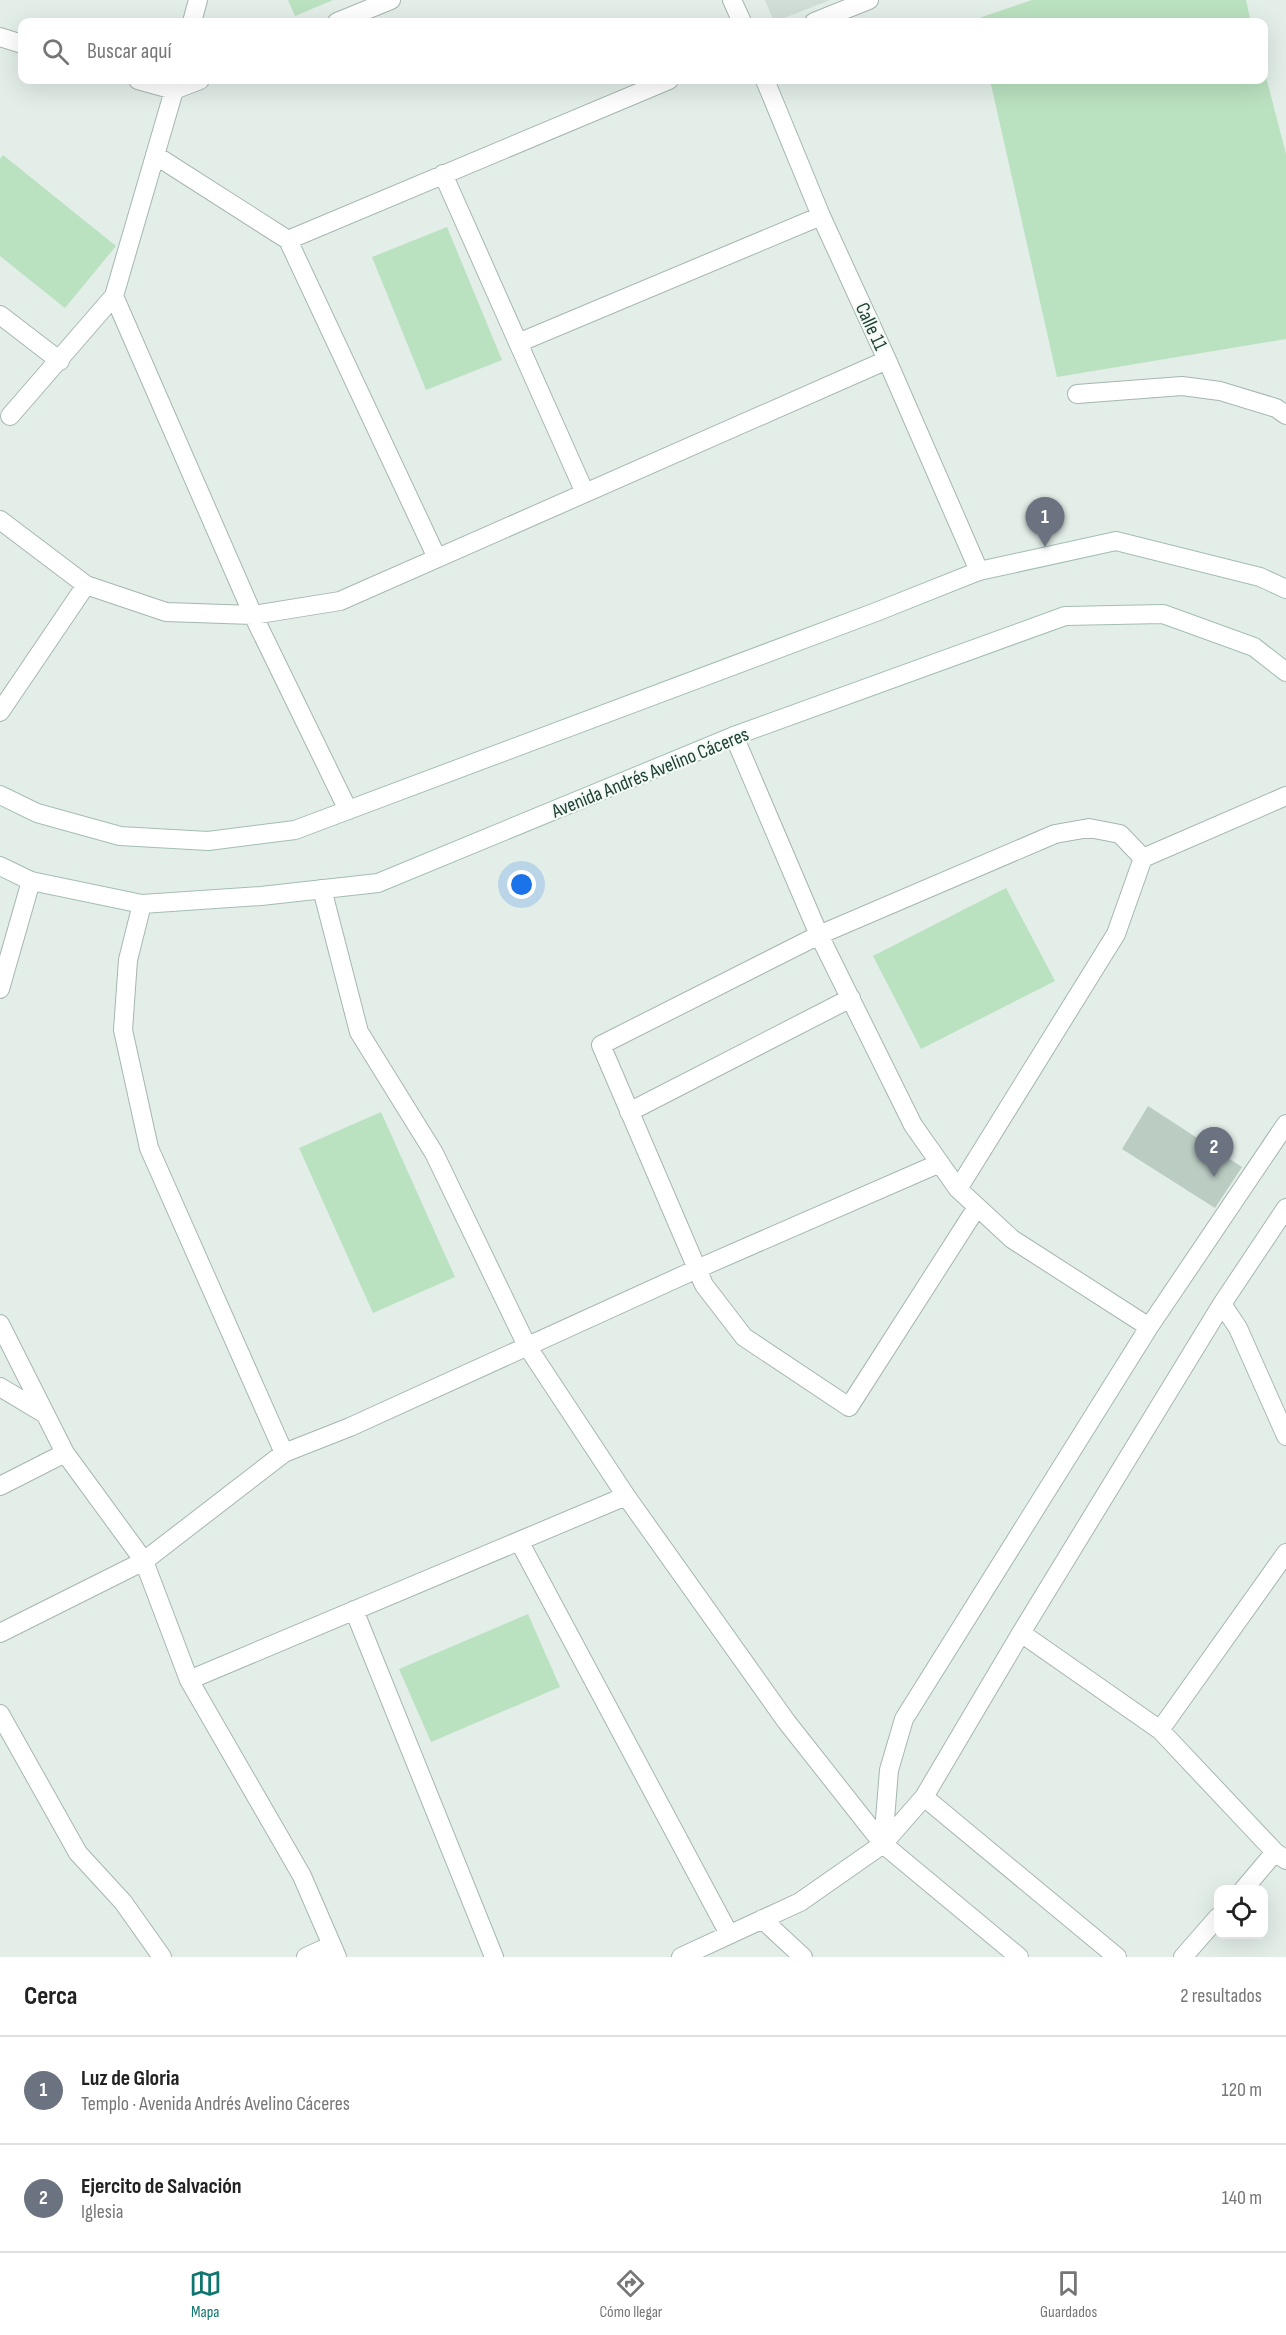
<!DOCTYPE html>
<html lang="es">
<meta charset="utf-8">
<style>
:root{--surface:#fff;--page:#f6f6f6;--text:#222;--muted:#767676;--line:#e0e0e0;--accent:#0f766e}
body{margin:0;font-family:"Sofia Sans Condensed",sans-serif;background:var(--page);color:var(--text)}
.controls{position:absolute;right:18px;bottom:18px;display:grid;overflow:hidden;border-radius:12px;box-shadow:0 6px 24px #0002}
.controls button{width:54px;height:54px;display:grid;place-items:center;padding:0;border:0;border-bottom:2px solid var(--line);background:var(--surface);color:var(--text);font:30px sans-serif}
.you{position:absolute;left:522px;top:885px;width:21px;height:21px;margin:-15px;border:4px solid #fff;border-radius:50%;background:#1a73e8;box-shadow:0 0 0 9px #1a73e833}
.badge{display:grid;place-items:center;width:39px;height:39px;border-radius:50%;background:var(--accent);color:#fff;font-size:20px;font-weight:700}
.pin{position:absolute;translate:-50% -50px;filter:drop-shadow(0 2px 3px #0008)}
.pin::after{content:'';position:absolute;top:32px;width:21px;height:18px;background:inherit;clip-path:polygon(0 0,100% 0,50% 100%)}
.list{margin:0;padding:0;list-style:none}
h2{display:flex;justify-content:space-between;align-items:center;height:78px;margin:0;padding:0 24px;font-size:26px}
h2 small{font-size:20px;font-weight:400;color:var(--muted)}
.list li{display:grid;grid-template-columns:39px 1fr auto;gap:18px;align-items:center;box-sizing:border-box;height:108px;padding:0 24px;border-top:2px solid var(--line)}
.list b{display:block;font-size:22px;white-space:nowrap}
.list p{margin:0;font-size:20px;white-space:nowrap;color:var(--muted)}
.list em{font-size:20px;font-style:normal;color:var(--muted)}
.icon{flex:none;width:33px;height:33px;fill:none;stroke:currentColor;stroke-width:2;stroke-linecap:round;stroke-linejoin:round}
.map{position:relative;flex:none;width:1286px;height:1957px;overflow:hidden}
.search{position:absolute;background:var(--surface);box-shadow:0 6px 24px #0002;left:18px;right:18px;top:18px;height:66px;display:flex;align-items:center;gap:15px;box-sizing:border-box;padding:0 21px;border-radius:12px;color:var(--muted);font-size:22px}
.sheet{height:294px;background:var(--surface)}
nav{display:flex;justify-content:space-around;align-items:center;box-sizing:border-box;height:84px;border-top:2px solid var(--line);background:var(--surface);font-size:16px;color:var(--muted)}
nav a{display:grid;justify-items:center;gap:3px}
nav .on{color:var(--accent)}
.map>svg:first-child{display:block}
.built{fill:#d1ded7}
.green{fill:#bae1c0}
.building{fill:#bbccc3}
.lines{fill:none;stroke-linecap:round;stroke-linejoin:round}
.street-casing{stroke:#a5b7af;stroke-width:20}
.secondary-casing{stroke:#a3beb1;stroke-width:20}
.street{stroke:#fff;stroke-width:18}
.secondary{stroke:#fff;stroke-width:18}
.labels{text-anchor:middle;stroke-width:4.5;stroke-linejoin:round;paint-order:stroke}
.street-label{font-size:20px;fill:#204135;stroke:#f4faf6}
</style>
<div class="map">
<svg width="1286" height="1957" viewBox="0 0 1286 1957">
<rect width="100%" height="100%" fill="#e3eee8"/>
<path class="built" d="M765 0H830L774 22Z"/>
<path class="green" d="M288 0H333L295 16Z
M1032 0H1246L1251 22H977L976 19Z
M1264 69 1286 154V339L1057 377 990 80H1264Z
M3 155 116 246 65 308 0 256V159Z
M447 227 502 360 426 390 372 257Z
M1006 888 1055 981 921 1049 873 956Z
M381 1112 455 1277 373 1313 299 1148Z
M528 1614 560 1687 431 1742 399 1669Z"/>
<path class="building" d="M1148 1106 1242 1167 1215 1208 1122 1149Z"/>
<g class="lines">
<g class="street-casing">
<path id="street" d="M732 0 742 22
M192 22 198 0
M337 22 391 0
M814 22 869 0
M0 37 22 44
M138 80 174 90 200 80
M765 80 821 216 887 360 979 571
M155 155 288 240 437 558
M443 174 585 493
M288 240 669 80
M114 296 253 615 348 810
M0 315 60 361
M518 343 821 216
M1077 394 1182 386 1220 391 1276 408 1286 415
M10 416 114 296 177 80
M0 520 86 585 166 612 253 615 340 601 887 360
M0 712 86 585
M734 736 819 935 913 1125 958 1189 1012 1239 1149 1327
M322 889 359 1032 434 1153 527 1346 626 1496 786 1721 883 1844 1019 1957
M142 904 128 960 123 1030 149 1148 284 1453
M0 989 31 881
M629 1112 851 998
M958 1189 1116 934 1143 858 1286 796
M977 1207 849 1407 744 1337 704 1285 601 1045 819 935 1055 834 1089 828 1120 834 1143 858
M1222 1304 1238 1328 1286 1436
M0 1324 65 1453 144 1561 189 1680 302 1876 337 1957
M0 1387 45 1414
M0 1486 65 1453
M519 1541 729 1934
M354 1610 494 1957
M0 1633 144 1561 284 1453 350 1427 697 1269 940 1163
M1021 1633 1160 1730 1275 1852 1286 1860
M189 1680 626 1496
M0 1714 78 1853 123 1902 162 1957
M1160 1730 1286 1553
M924 1797 1117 1957
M883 1844 889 1770 904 1719 1149 1327 1286 1124
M1243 1890 1275 1852
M762 1919 803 1957
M306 1957 332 1945
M681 1957 800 1902 883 1844 924 1797 1021 1633 1222 1304 1286 1208
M1183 1957 1218 1917"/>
</g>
<g class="secondary-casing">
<path id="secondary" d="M0 795 37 813 120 836 208 841 295 830 876 612 979 571 1116 541 1260 577 1286 589
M0 866 31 881 142 904 261 896 378 883 734 736 1065 616 1163 614 1254 647 1286 672"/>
</g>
<use href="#street" class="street"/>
<use href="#secondary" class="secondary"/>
</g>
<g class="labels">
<g class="street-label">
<text transform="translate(872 326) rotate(65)" y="7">Calle 11</text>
<text transform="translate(650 772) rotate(-22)" y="7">Avenida Andrés Avelino Cáceres</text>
</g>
</g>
</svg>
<div class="controls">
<button><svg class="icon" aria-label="locate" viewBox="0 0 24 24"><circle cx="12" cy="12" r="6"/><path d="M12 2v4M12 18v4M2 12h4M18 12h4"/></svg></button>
</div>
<div class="you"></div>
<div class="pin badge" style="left:1045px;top:547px;background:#6b7280">1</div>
<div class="pin badge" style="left:1214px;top:1177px;background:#6b7280">2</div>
<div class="search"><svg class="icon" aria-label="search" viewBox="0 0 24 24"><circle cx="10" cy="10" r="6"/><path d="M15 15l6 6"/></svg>Buscar aquí</div>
</div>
<section class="sheet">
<h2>Cerca<small>2 resultados</small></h2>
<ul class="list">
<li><span class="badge" style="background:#6b7280">1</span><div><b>Luz de Gloria</b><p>Templo · Avenida Andrés Avelino Cáceres</p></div><em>120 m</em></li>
<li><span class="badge" style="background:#6b7280">2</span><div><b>Ejercito de Salvación</b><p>Iglesia</p></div><em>140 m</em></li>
</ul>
</section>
<nav>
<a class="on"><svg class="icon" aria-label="map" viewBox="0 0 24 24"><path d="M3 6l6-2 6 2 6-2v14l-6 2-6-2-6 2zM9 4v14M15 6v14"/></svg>Mapa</a>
<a><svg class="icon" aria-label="directions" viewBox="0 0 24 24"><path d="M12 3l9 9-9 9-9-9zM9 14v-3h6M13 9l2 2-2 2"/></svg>Cómo llegar</a>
<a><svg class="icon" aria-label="saved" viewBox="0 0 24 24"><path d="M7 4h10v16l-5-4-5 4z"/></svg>Guardados</a>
</nav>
